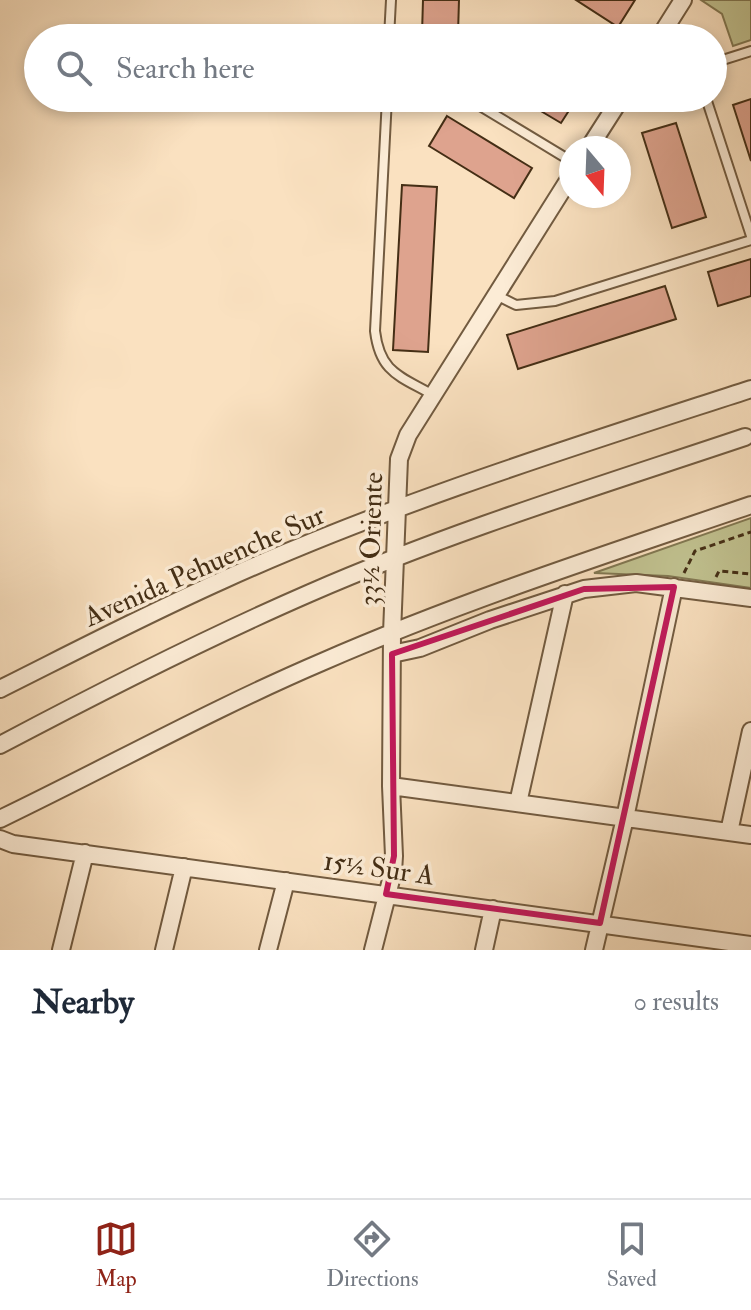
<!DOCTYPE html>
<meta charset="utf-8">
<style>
:root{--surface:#fff;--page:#f6f6f7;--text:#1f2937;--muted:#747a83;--line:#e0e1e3;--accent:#8f2418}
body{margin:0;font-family:"IM FELL Double Pica",serif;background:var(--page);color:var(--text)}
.compass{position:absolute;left:559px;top:136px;width:72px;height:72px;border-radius:50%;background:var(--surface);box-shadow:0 4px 12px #0003;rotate:161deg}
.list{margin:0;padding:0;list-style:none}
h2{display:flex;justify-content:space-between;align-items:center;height:104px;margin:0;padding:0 32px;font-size:34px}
h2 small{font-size:26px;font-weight:400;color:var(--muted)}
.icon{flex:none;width:44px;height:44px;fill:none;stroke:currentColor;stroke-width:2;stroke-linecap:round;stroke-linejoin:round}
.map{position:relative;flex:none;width:751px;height:950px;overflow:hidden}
.search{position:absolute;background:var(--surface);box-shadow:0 4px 12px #0003;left:24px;right:24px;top:24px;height:88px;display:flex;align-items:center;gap:20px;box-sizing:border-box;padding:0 28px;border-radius:44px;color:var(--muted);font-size:30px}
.sheet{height:248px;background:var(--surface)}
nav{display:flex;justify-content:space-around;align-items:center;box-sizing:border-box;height:112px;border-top:2px solid var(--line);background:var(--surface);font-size:22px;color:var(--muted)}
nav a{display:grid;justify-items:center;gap:4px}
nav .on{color:var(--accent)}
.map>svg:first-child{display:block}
.green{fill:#c1c290;stroke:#827852;stroke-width:2}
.building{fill:#dea38e;stroke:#442e15;stroke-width:2}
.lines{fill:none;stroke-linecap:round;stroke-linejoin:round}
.lane-casing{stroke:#725b40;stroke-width:12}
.street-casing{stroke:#725b40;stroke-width:20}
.path{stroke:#442e15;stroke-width:3;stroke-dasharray:6 4;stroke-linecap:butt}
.lane{stroke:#fcecd6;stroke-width:8}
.street{stroke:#fcecd6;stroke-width:16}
.marked{fill:none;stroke:#c2185b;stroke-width:6;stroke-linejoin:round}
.labels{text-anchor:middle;stroke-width:7;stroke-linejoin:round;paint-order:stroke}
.street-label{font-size:28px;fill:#442e15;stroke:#fcecd6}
</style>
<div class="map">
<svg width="751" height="950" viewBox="0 0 751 950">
<rect width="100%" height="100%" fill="#fae1c0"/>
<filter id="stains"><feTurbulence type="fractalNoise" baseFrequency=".0025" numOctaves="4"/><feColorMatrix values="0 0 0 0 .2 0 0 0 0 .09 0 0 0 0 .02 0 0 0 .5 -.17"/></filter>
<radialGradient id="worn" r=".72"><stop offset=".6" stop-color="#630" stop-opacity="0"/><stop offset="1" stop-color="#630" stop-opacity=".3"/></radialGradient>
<path class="green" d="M701 0H751V40L733 46 722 14Z
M751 518V588L668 576 594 573Z"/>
<path class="building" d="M423 0H459L458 34H422Z
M576 0H635L618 27Z
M519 98H577L561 123Z
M751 99V161L733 105Z
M447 116 532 168 514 198 429 146Z
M676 123 706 217 672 228 642 133Z
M402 185 437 187 428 352 393 350Z
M751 259V296L718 306 708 272Z
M665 286 676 319 518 369 507 335Z"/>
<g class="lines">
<g class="lane-casing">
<path id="lane" d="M389 38 391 0
M713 63 751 51
M387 98 375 331C380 373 400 376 433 395
M467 98 571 161
M706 98 751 236
M496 295 516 305 555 301 751 240"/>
</g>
<g class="street-casing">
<path id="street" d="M659 38 683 0
M589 148 621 98
M392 654 420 648 490 620 584 589 636 583 751 598
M0 689C74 652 147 614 223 580 393 503 573 447 751 389
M0 745C102 691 204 639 310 593 452 531 599 486 745 437
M391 786 751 835
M518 803 565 594
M0 819C108 767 212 709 322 662 462 601 607 554 751 505
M729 832 751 731
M0 839 13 844 751 945
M61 950 85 853
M164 950 184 867
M268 950 286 881
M373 950 393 872 394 856 391 786 392 633 399 459 408 435 571 176
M484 950 493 909
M594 950 625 818 674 587"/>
</g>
<path class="path" d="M684 573 695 551 751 532
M716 577 719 571 751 574"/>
<use href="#lane" class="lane"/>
<use href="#street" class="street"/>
</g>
<path class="marked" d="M674 587 600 923 386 894 394 856 392 654 584 589Z"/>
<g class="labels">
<g class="street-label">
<text transform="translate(370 539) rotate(-88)" y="10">33½ Oriente</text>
<text transform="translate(204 565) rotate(-24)" y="10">Avenida Pehuenche Sur</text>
<text transform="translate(379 867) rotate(8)" y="10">15½ Sur A</text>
</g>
</g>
<rect width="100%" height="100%" filter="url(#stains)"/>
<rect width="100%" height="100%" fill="url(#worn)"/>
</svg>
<svg class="compass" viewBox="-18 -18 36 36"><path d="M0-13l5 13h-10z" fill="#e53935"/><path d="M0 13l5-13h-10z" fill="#747a83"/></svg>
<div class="search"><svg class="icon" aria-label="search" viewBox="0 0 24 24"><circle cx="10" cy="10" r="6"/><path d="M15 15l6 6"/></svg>Search here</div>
</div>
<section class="sheet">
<h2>Nearby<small>0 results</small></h2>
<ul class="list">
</ul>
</section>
<nav>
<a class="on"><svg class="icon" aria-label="map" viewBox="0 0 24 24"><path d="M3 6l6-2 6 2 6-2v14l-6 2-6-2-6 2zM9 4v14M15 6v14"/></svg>Map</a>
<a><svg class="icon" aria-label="directions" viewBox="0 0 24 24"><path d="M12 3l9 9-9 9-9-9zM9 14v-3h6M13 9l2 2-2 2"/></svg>Directions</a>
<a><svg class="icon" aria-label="saved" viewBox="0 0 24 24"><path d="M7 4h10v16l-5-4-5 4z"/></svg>Saved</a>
</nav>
